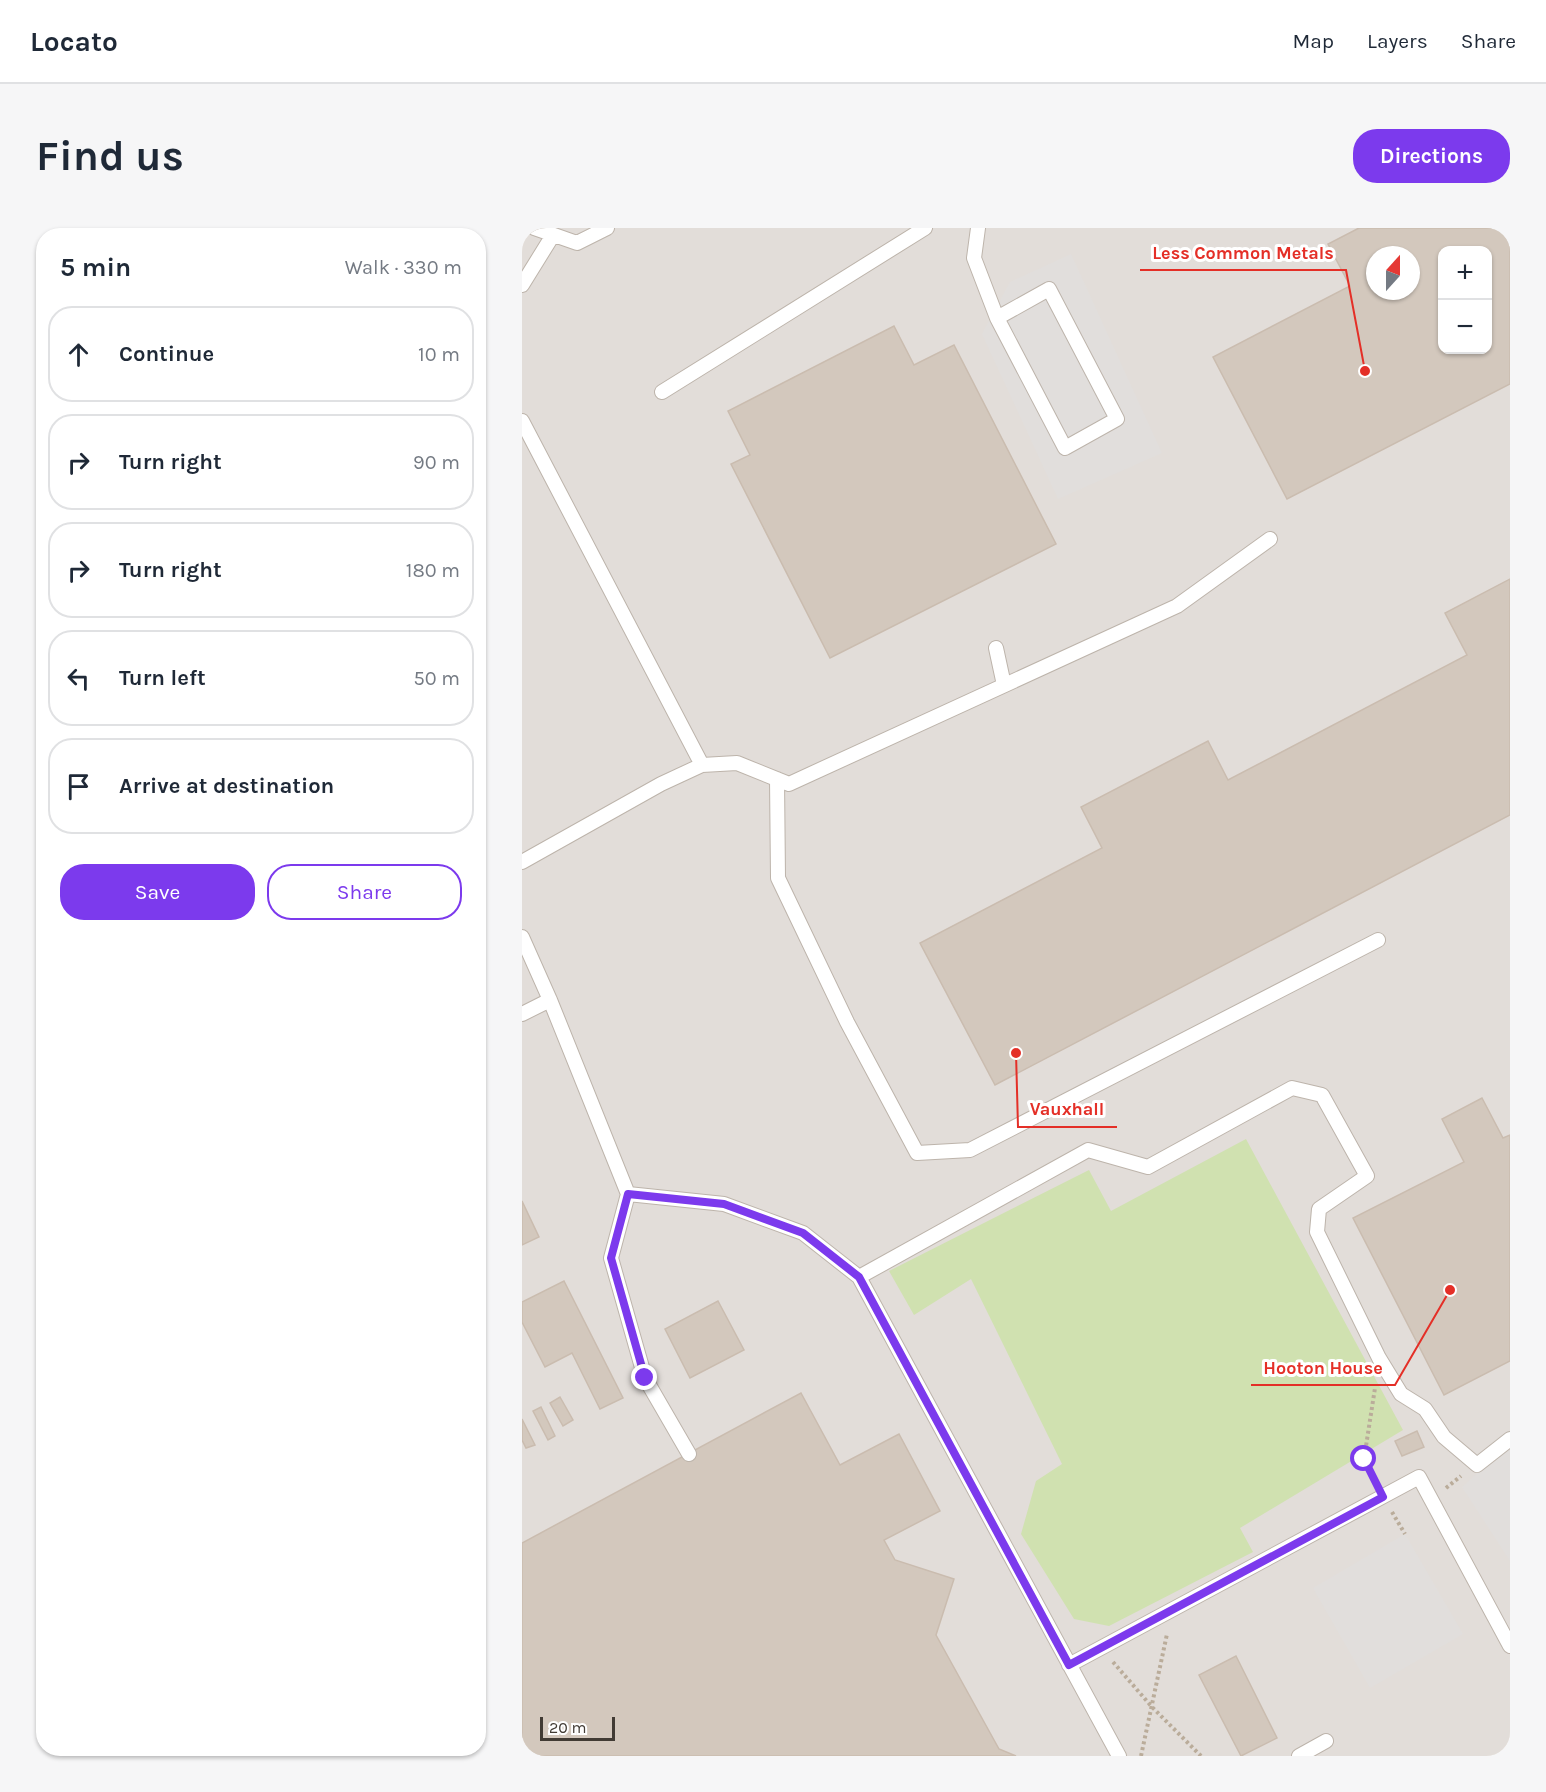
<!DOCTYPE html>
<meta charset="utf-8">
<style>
:root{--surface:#fff;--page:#f6f6f7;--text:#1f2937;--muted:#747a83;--line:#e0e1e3;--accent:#7c3aed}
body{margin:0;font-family:Karla,sans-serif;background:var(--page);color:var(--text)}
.controls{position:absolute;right:18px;top:18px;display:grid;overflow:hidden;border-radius:12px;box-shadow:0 2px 4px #0004}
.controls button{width:54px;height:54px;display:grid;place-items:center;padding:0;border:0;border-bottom:2px solid var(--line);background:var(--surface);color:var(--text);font:30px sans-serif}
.compass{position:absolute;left:844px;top:18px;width:54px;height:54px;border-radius:50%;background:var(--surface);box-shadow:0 2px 4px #0004;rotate:21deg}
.scale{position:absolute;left:18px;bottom:15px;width:75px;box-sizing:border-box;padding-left:6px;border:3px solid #413b34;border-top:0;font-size:16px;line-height:21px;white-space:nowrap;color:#413b34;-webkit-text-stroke:4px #fff;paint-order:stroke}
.stop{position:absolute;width:18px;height:18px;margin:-14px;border:4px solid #7c3aed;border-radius:50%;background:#fff}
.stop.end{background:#7c3aed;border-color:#fff;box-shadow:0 2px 6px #0008}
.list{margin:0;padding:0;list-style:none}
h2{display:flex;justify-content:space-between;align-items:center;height:78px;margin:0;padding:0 24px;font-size:26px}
h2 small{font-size:20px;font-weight:400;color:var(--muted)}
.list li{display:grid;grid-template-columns:39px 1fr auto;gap:18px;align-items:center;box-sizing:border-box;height:96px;margin:0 12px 12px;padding:0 12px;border:2px solid var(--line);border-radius:24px}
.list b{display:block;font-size:22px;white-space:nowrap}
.list em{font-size:20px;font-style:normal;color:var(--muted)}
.actions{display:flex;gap:12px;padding:18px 24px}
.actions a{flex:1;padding:14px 0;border:2px solid var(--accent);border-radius:24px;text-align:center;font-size:21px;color:var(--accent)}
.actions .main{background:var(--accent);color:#fff}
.icon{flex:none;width:33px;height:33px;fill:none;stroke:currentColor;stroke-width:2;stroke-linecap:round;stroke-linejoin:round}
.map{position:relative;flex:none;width:988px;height:1528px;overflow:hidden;border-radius:24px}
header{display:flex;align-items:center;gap:36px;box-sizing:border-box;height:84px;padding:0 30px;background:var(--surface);border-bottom:2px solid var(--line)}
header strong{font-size:28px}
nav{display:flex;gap:33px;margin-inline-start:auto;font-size:21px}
.intro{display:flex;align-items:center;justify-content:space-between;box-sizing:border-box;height:144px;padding:0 36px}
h1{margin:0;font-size:42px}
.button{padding:15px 27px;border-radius:24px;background:var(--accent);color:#fff;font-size:21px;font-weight:700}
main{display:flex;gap:36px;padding:0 36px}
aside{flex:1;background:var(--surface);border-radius:24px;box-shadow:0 2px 4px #0004}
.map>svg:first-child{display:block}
.industrial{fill:#e2ddd9;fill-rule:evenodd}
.green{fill:#d0e1b0}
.parking{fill:#e1dedc}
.building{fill:#d3c8bd;stroke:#cabcaf;stroke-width:1.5;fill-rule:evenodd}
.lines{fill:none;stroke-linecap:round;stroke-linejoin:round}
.service-casing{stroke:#bdb4ab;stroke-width:16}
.path{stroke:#baac9a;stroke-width:4;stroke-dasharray:3 3;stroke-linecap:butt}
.service{stroke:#fff;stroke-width:14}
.route{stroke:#7c3aed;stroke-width:8}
.leader{fill:none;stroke:#e42f27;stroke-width:2}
.callout-dot{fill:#e42f27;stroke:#fff;stroke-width:2}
.callout-label{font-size:18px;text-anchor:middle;font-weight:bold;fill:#e42f27;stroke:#fff;stroke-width:6;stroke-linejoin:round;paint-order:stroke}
</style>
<header>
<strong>Locato</strong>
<nav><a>Map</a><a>Layers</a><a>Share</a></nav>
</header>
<div class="intro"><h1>Find us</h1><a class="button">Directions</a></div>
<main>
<aside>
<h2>5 min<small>Walk · 330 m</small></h2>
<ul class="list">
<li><svg class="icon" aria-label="ahead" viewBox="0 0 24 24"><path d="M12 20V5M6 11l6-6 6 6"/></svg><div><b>Continue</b></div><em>10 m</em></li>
<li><svg class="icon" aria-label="right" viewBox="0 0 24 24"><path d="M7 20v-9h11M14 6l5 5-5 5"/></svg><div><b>Turn right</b></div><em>90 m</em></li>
<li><svg class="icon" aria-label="right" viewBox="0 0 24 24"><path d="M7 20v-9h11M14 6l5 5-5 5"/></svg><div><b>Turn right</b></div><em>180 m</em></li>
<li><svg class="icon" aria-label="left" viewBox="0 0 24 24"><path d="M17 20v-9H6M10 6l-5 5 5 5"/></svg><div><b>Turn left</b></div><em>50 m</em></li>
<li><svg class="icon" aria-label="arrive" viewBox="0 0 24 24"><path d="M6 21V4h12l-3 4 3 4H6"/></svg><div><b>Arrive at destination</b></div></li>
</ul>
<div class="actions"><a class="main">Save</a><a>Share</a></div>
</aside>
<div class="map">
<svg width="988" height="1528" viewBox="0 0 988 1528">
<rect width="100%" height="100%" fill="#f0ebe4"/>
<path class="industrial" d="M0 0H988V1528H0ZM921 22H966V122H921ZM853 27H889V63H853Z"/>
<path class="green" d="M724 911 881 1202 718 1300 731 1324 587 1398 552 1391 499 1306 514 1253 540 1236 449 1051 392 1087 367 1043 567 942 589 983Z"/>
<path class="parking" d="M549 26 640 225 536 271 460 106 488 54Z
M988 1216V1333L940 1259Z
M883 1306 941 1406 848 1460 791 1360Z"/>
<path class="building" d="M837 0H988V156L765 271 691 129 828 58 806 16ZM921 22H966V122H921ZM853 27H889V63H853Z
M372 98 392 137 432 117 534 316 308 430 209 236 228 227 206 183Z
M988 351V587L473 857 398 715 580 620 559 579 686 513 706 552 945 427 923 385Z
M960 870 981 910 988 907V1133L922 1167 831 990 942 934 920 891Z
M0 973 17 1009 0 1017Z
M42 1053 101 1170 78 1181 50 1125 23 1139 0 1094V1074Z
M196 1073 222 1122 168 1150 143 1101Z
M279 1165 318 1237 377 1206 418 1283 362 1312 373 1332 432 1351 414 1407 477 1521 494 1528H0V1315Z
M38 1169 51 1192 41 1198 28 1175Z
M19 1179 33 1208 26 1212 11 1183Z
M0 1191 13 1217 4 1220 0 1212Z
M895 1203 902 1219 880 1228 873 1213Z
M714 1428 755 1510 719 1528 677 1447Z"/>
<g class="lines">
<g class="service-casing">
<path id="service" d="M12 0 55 15 85 0
M456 0 452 30 475 90 543 220 595 191 527 61 475 90
M0 57 31 7
M140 164 403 0
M0 193 180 537
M474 420 482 457
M255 551 256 650 325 794 395 925 448 922 856 712
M0 634 139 556 180 537 215 535 267 556 655 378 748 311
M0 709 28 772 106 966 202 976 281 1005 337 1049 597 1528
M0 786 28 772
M106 966 89 1030 123 1150 167 1226
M337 1049 566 922 626 939 770 860 800 867 845 948 797 981 795 1004 857 1130 879 1166 903 1181 922 1209 955 1237 988 1211
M547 1437 897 1249 988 1418
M777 1528 804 1513"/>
</g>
<path class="path" d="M852 1251 842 1231 853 1160
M924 1260 939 1248
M870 1284 883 1306
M591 1434 630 1479 679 1528
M619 1528 645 1406"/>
<use href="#service" class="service"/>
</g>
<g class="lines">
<path class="route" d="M123 1150 89 1030 106 966 202 976 281 1005 337 1049 547 1437 861 1269 842 1231"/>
</g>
<path class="leader" d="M843 143L824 42H618M494 825L496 899H595M928 1062L873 1157H729"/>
<g class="callout-dot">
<circle cx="843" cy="143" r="6"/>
<circle cx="494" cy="825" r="6"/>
<circle cx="928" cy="1062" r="6"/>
</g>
<g class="callout-label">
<text x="721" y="31">Less Common Metals</text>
<text x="545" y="887">Vauxhall</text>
<text x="801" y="1146">Hooton House</text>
</g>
</svg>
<div class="controls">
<button>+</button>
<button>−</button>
</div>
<svg class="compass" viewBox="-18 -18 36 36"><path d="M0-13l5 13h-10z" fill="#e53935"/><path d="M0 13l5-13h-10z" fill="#747a83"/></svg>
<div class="scale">20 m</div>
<div class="stop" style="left:842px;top:1231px"></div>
<div class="stop end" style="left:123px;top:1150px"></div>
</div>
</main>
